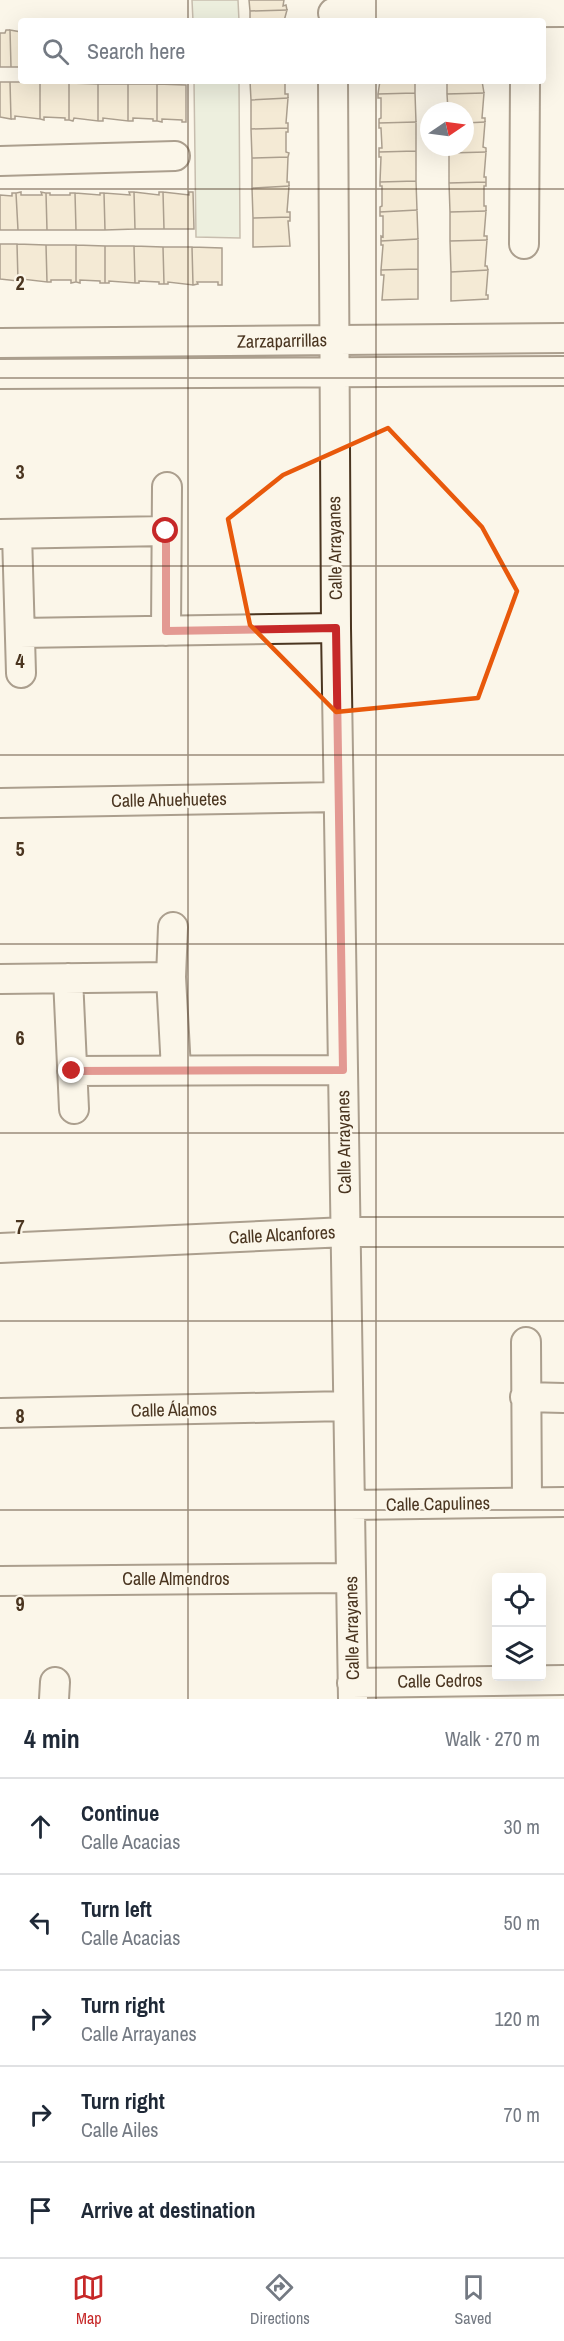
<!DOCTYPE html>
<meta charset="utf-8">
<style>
:root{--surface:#fff;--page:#f6f6f7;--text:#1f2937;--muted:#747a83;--line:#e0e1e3;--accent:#c62828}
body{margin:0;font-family:"Archivo Narrow",sans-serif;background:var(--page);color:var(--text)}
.controls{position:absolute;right:18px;bottom:18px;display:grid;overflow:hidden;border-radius:6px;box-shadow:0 6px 24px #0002}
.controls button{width:54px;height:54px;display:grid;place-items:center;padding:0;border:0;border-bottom:2px solid var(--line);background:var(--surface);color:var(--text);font:30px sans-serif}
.compass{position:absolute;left:420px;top:102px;width:54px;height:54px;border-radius:50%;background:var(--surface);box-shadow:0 6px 24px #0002;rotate:77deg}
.stop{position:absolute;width:18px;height:18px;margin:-14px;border:4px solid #c62828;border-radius:50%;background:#fff}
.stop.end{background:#c62828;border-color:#fff;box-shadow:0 2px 6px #0008}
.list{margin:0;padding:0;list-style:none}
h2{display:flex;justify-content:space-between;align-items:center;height:78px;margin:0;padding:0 24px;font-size:26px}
h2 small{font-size:20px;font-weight:400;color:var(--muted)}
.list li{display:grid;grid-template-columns:39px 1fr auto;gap:18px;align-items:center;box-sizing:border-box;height:96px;padding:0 24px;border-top:2px solid var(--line)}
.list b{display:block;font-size:22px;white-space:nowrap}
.list p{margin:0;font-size:20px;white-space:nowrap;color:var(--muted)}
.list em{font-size:20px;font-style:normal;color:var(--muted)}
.icon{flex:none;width:33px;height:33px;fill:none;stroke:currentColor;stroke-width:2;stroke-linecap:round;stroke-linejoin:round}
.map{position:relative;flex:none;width:564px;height:1699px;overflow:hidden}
.search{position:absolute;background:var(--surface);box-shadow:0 6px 24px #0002;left:18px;right:18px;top:18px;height:66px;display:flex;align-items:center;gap:15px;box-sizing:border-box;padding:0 21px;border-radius:6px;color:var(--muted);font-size:22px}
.sheet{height:558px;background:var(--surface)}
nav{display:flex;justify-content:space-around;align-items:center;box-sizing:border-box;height:84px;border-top:2px solid var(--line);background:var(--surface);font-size:16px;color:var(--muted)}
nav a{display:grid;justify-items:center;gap:3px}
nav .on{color:var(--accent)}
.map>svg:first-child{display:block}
.green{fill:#dce7d0;stroke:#887966;stroke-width:1.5}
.building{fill:#ecdcbc;stroke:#4a3520;stroke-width:1.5}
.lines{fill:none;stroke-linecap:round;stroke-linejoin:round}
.minor-casing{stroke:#4a3520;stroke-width:32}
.minor{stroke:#fbf6e9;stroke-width:28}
.route{stroke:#c62828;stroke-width:8}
.marked{fill:none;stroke:#e8590c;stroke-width:4.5;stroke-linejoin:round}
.grid{fill:none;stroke:#4a3520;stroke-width:1.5;stroke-opacity:0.55}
.labels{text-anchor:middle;stroke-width:4.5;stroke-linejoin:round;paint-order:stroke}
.street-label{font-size:18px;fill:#4a3520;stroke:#fbf6e9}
.grid-label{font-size:20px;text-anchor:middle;font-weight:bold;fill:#4a3520;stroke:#fbf6e9;stroke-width:4.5;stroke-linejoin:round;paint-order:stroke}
</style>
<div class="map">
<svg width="564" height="1699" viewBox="0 0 564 1699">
<rect width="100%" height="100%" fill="#fbf6e9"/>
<path class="green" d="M192 0H238L239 21H193Z
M194 81H239L240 238 196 237Z"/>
<path class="building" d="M249 0H284L283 6 286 5 287 10 250 11Z
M287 10 284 21H250V11Z
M6 30H10L11 67H0V33H5Z
M10 30 21 32V67H11Z
M250 81H285V94H288V98L251 100Z
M380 81H415V93L378 94Z
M447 81H482L484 93 447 94Z
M0 82H10L11 119 0 117Z
M10 82H40V119L15 116V119H11Z
M40 82 69 83V120H65V118L44 117V120L40 119Z
M69 83 98 84V121L74 118 73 121 69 120Z
M98 84H128V121L103 118V121H98Z
M128 84H157V121H153V119L133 118V121H128Z
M157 84 186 85V122H182V120L162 119V122L157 121Z
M415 93 416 122 379 123V119L381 118V98H378V94Z
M484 93 482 118H485V122L465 123V111H448L447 94Z
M288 98 286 123H288V128L251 129V100Z
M416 122V151L379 152V148H382L381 128H379V123Z
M485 122 483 147 486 148V152L449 153V147H465V123Z
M288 128V132H286V152L289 153 288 157 252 158 251 129Z
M416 151V181L380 182 381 157H379V152Z
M486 152 484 177H486V182L449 183V153Z
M288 157 287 182H289V186L252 188V158Z
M416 181 417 210 380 212V207L382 206V186H380V182Z
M486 182V186H484V206H486V211L450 212 449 183Z
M289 186 287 212H290V217L253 218 252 188Z
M21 192V195H42L41 192 46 193 47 230H18L16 193Z
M129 192H134L135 229 105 230 104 193 130 195Z
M134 192 159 195V192H163L164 229H135Z
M163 192 189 195V192H193L194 229H164Z
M12 193H16L18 230H0V195L12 196Z
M46 193H50V195H70V193H75L76 230H47Z
M75 193 100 195V193H104L105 230H76Z
M417 210 418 239 381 241V236L383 237V216H380V212Z
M486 211 484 236H487V240L450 241V212Z
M290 217V221H288L290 246 253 247V218Z
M418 239V269L381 270 383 245H381V241Z
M487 240 485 266H487L488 270 451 272 450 241Z
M0 244H17L18 281 0 279Z
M17 244 46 245 47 282 22 279V282L18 281Z
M46 245H76V282L71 283V280H51V282H47Z
M76 245 105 246V283H100V281L80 280V283L76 282Z
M105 246H134L135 283 109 281V283H105Z
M134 246 163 247 164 284H159V282L139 281V283H135Z
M163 247H192L193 285 168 282V284H164Z
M192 247 222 248V285H218V282H197L198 284 193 285Z
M418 269V299L382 300 384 275H381V270Z
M488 270 486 295H488V299L451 301V272Z"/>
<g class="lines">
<g class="minor-casing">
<path id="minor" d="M333 13 564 12
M333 81 336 628 353 1699
M0 161 175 156
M524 244 525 81
M0 343 564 338
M0 374 564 371
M0 534 166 531
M17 534 21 673
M166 631 167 487
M20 633 336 628
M0 803 338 797
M173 927 171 977 176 1070
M68 978 74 1109
M0 979 171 977
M72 1071 343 1070
M0 1248 346 1232H564
M526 1342 527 1502
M525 1397 564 1398
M0 1413 348 1406
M350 1505 564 1502
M0 1581 351 1578
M352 1683 564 1680
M54 1699 55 1682"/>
</g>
<use href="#minor" class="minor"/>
</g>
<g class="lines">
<path class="route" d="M72 1071 343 1070 336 628 166 631V531"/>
</g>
<path d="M0 0H564V1699H0ZM388 428 482 527 517 591 478 698 336 712 250 625 228 519 283 475Z" fill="#fbf6e9" fill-opacity=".55" fill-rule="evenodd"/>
<path class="marked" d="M388 428 482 527 517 591 478 698 336 712 250 625 228 519 283 475Z"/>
<path class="grid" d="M188 0V21M376 0V21M188 81V1699M376 81V1699M0 189H564M0 378H564M0 566H564M0 755H564M0 944H564M0 1133H564M0 1321H564M0 1510H564"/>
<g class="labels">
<g class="street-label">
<text transform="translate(282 341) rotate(-1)" y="6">Zarzaparrillas</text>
<text transform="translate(335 548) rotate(-91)" y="6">Calle Arrayanes</text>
<text transform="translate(169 800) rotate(-1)" y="6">Calle Ahuehuetes</text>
<text transform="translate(344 1142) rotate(-91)" y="6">Calle Arrayanes</text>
<text transform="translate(282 1235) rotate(-3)" y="6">Calle Alcanfores</text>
<text transform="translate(174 1410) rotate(-1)" y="6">Calle Álamos</text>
<text transform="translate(438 1504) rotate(-1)" y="6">Calle Capulines</text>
<text x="176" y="1585">Calle Almendros</text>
<text transform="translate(352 1628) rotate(-91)" y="6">Calle Arrayanes</text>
<text transform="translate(440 1681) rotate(-1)" y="6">Calle Cedros</text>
</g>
</g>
<g class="grid-label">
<text x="20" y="290">2</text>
<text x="20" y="479">3</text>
<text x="20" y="668">4</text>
<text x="20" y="856">5</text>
<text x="20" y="1045">6</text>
<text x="20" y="1234">7</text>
<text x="20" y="1423">8</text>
<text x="20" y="1611">9</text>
</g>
</svg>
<div class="controls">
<button><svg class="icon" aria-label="locate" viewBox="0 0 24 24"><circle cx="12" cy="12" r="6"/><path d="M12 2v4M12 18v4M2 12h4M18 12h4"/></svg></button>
<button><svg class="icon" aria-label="layers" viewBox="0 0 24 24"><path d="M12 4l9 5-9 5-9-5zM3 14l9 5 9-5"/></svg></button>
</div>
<svg class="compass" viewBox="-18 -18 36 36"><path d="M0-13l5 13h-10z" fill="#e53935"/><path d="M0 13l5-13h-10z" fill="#747a83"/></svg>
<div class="stop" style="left:166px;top:531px"></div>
<div class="stop end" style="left:72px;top:1071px"></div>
<div class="search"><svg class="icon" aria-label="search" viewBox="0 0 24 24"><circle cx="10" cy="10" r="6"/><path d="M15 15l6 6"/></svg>Search here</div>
</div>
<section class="sheet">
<h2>4 min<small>Walk · 270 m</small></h2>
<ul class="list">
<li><svg class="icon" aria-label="ahead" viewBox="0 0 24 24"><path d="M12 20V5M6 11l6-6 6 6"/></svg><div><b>Continue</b><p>Calle Acacias</p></div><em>30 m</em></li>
<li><svg class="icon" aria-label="left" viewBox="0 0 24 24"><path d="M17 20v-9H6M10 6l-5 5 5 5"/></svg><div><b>Turn left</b><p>Calle Acacias</p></div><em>50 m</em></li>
<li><svg class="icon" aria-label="right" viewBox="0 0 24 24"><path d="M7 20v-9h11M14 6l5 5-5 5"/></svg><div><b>Turn right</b><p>Calle Arrayanes</p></div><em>120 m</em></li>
<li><svg class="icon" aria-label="right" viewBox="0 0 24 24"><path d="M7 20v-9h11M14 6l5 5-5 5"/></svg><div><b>Turn right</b><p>Calle Ailes</p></div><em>70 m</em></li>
<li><svg class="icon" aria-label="arrive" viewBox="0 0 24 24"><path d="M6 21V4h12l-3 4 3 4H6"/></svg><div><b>Arrive at destination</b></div></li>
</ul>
</section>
<nav>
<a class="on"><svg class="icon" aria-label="map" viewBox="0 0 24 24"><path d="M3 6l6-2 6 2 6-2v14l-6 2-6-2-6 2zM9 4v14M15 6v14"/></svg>Map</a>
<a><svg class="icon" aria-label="directions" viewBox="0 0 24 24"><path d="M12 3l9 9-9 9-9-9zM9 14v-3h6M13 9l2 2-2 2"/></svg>Directions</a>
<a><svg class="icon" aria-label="saved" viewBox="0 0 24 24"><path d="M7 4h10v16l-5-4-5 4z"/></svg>Saved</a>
</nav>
